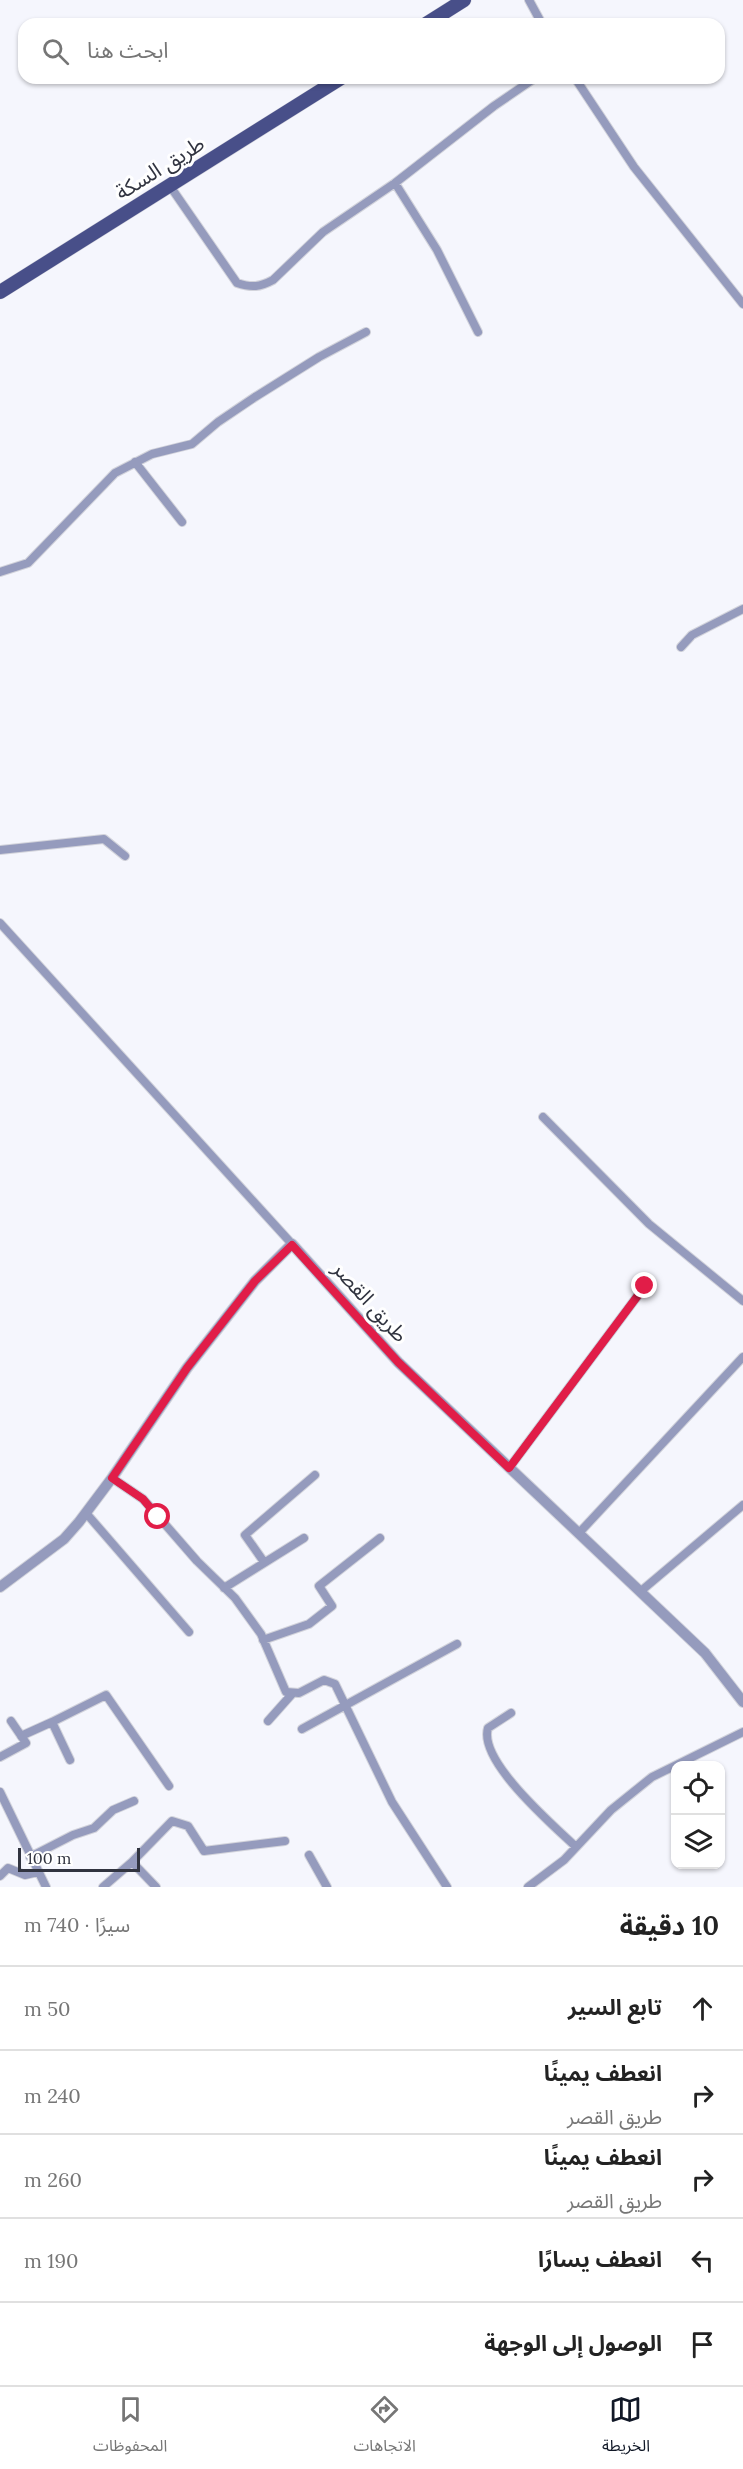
<!DOCTYPE html>
<html lang="ar">
<meta charset="utf-8">
<style>
:root{--surface:#fff;--page:#f2f2f2;--text:#222;--muted:#767676;--line:#e0e0e0;--accent:#111827}
body{margin:0;font-family:Lora,"Noto Sans Arabic",serif;background:var(--page);color:var(--text);direction:rtl}
.controls{position:absolute;right:18px;bottom:18px;display:grid;overflow:hidden;border-radius:12px;box-shadow:0 2px 4px #0004}
.controls button{width:54px;height:54px;display:grid;place-items:center;padding:0;border:0;border-bottom:2px solid var(--line);background:var(--surface);color:var(--text);font:30px sans-serif}
.scale{position:absolute;left:18px;bottom:15px;width:122px;box-sizing:border-box;padding-left:6px;border:3px solid #313440;border-top:0;font-size:16px;line-height:21px;white-space:nowrap;color:#313440;-webkit-text-stroke:4px #fff;paint-order:stroke}
.stop{position:absolute;width:18px;height:18px;margin:-14px;border:4px solid #e11d48;border-radius:50%;background:#fff}
.stop.end{background:#e11d48;border-color:#fff;box-shadow:0 2px 6px #0008}
.list{margin:0;padding:0;list-style:none}
h2{display:flex;justify-content:space-between;align-items:center;height:78px;margin:0;padding:0 24px;font-size:26px}
h2 small{font-size:20px;font-weight:400;color:var(--muted)}
.list li{display:grid;grid-template-columns:39px 1fr auto;gap:18px;align-items:center;box-sizing:border-box;height:84px;padding:0 24px;border-top:2px solid var(--line)}
.list b{display:block;font-size:22px;white-space:nowrap}
.list p{margin:0;font-size:20px;white-space:nowrap;color:var(--muted)}
.list em{font-size:20px;font-style:normal;color:var(--muted)}
.icon{flex:none;width:33px;height:33px;fill:none;stroke:currentColor;stroke-width:2;stroke-linecap:round;stroke-linejoin:round}
.map{position:relative;flex:none;width:743px;height:1887px;overflow:hidden;direction:ltr}
.search{position:absolute;background:var(--surface);box-shadow:0 2px 4px #0004;left:18px;right:18px;top:18px;height:66px;display:flex;align-items:center;gap:15px;box-sizing:border-box;padding:0 21px;border-radius:18px;color:var(--muted);font-size:22px}
.sheet{height:498px;background:var(--surface)}
nav{display:flex;justify-content:space-around;align-items:center;box-sizing:border-box;height:84px;border-top:2px solid var(--line);background:var(--surface);font-size:16px;color:var(--muted)}
nav a{display:grid;justify-items:center;gap:3px}
nav .on{color:var(--accent)}
.map>svg:first-child{display:block}
.lines{fill:none;stroke-linecap:round;stroke-linejoin:round}
.minor-casing{stroke:#d2d3db;stroke-width:10}
.tertiary-casing{stroke:#d2d3db;stroke-width:12}
.primary-casing{stroke:#d2d3db;stroke-width:15}
.minor{stroke:#959bbd;stroke-width:8}
.tertiary{stroke:#959bbd;stroke-width:10}
.primary{stroke:#484f89;stroke-width:14}
.route{stroke:#e11d48;stroke-width:8}
.labels{text-anchor:middle;stroke-width:6;stroke-linejoin:round;paint-order:stroke}
.street-label{font-size:21px;fill:#313440;stroke:#fff}
</style>
<div class="map">
<svg width="743" height="1887" viewBox="0 0 743 1887">
<rect width="100%" height="100%" fill="#f5f6fd"/>
<g class="lines">
<g class="minor-casing">
<path id="minor" d="M529 0 542 24
M575 78 634 167 743 304
M395 183 437 250 478 332
M170 186 237 283C252 288 260 287 273 280L323 232 395 183 494 106 535 78
M135 462 182 522
M0 572 28 563 115 473 152 454 192 444 218 422 255 397 319 357 366 332
M681 647 692 635 743 609
M0 850 104 839 125 856
M0 923 292 1244
M543 1117 649 1224 743 1301
M509 1468 645 1286
M112 1478 143 1499 197 1561 235 1598 261 1634 286 1692 299 1693 324 1680 335 1684 392 1802 447 1887
M86 1513 189 1632
M579 1533 743 1357
M264 1562 245 1535 315 1475
M224 1588 304 1538
M641 1591 743 1505
M263 1640 309 1624 332 1606 319 1586 380 1538
M511 1713 488 1728C478 1761 553 1825 576 1847
M268 1721 292 1694
M52 1722 106 1695 169 1786
M302 1729 457 1644
M21 1736 52 1722 70 1760
M0 1757 26 1743 11 1721
M0 1792 46 1887
M309 1855 327 1887
M30 1857 73 1835 94 1828 113 1810 134 1801
M132 1862 172 1821 188 1826 204 1851 285 1841
M0 1876 8 1868 25 1875 38 1872
M103 1887 132 1862 156 1887
M528 1887 564 1860 611 1810 652 1777 743 1732"/>
</g>
<g class="tertiary-casing">
<path id="tertiary" d="M0 1587 64 1539 79 1522 112 1478 187 1368 255 1281 292 1244 398 1362 705 1653 743 1702"/>
</g>
<g class="primary-casing">
<path id="primary" d="M426 24 464 0
M0 292 341 78"/>
</g>
<use href="#minor" class="minor"/>
<use href="#tertiary" class="tertiary"/>
<use href="#primary" class="primary"/>
</g>
<g class="lines">
<path class="route" d="M158 1517 143 1499 112 1478 187 1368 255 1281 292 1245 398 1362 509 1468 645 1286"/>
</g>
<g class="labels">
<g class="street-label">
<text transform="translate(160 168) rotate(-32)" y="7">طريق السكة</text>
<text transform="translate(370 1302) rotate(48)" y="7">طريق القصر</text>
</g>
</g>
</svg>
<div class="controls">
<button><svg class="icon" aria-label="locate" viewBox="0 0 24 24"><circle cx="12" cy="12" r="6"/><path d="M12 2v4M12 18v4M2 12h4M18 12h4"/></svg></button>
<button><svg class="icon" aria-label="layers" viewBox="0 0 24 24"><path d="M12 4l9 5-9 5-9-5zM3 14l9 5 9-5"/></svg></button>
</div>
<div class="scale">100 m</div>
<div class="stop" style="left:158px;top:1517px"></div>
<div class="stop end" style="left:645px;top:1286px"></div>
<div class="search"><svg class="icon" aria-label="search" viewBox="0 0 24 24"><circle cx="10" cy="10" r="6"/><path d="M15 15l6 6"/></svg>ابحث هنا</div>
</div>
<section class="sheet">
<h2>10 دقيقة<small>سيرًا · 740 m</small></h2>
<ul class="list">
<li><svg class="icon" aria-label="ahead" viewBox="0 0 24 24"><path d="M12 20V5M6 11l6-6 6 6"/></svg><div><b>تابع السير</b></div><em>50 m</em></li>
<li><svg class="icon" aria-label="right" viewBox="0 0 24 24"><path d="M7 20v-9h11M14 6l5 5-5 5"/></svg><div><b>انعطف يمينًا</b><p>طريق القصر</p></div><em>240 m</em></li>
<li><svg class="icon" aria-label="right" viewBox="0 0 24 24"><path d="M7 20v-9h11M14 6l5 5-5 5"/></svg><div><b>انعطف يمينًا</b><p>طريق القصر</p></div><em>260 m</em></li>
<li><svg class="icon" aria-label="left" viewBox="0 0 24 24"><path d="M17 20v-9H6M10 6l-5 5 5 5"/></svg><div><b>انعطف يسارًا</b></div><em>190 m</em></li>
<li><svg class="icon" aria-label="arrive" viewBox="0 0 24 24"><path d="M6 21V4h12l-3 4 3 4H6"/></svg><div><b>الوصول إلى الوجهة</b></div></li>
</ul>
</section>
<nav>
<a class="on"><svg class="icon" aria-label="map" viewBox="0 0 24 24"><path d="M3 6l6-2 6 2 6-2v14l-6 2-6-2-6 2zM9 4v14M15 6v14"/></svg>الخريطة</a>
<a><svg class="icon" aria-label="directions" viewBox="0 0 24 24"><path d="M12 3l9 9-9 9-9-9zM9 14v-3h6M13 9l2 2-2 2"/></svg>الاتجاهات</a>
<a><svg class="icon" aria-label="saved" viewBox="0 0 24 24"><path d="M7 4h10v16l-5-4-5 4z"/></svg>المحفوظات</a>
</nav>
